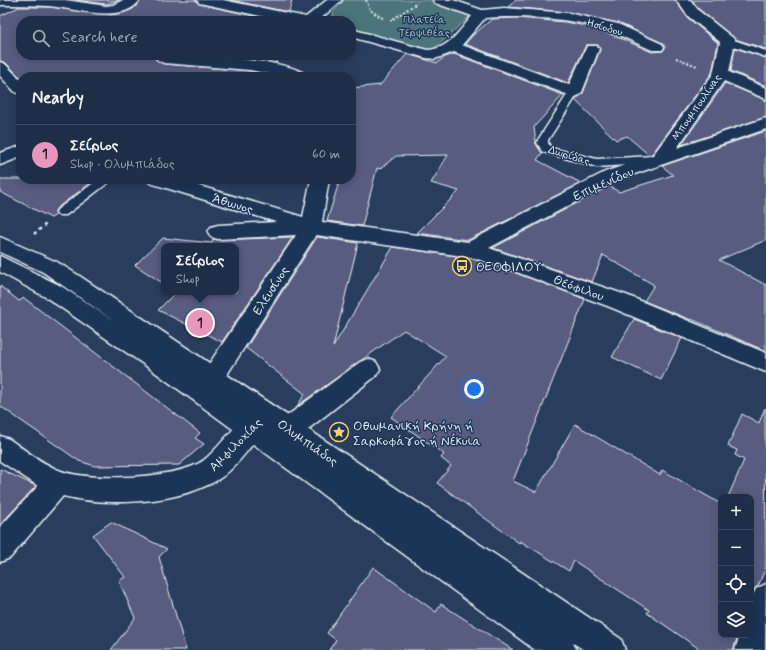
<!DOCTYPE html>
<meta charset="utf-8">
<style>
:root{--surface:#1f2e47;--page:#2c3a52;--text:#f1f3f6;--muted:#a1a8b4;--line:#3c4a60;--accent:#e797bd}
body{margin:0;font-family:Mynerve,sans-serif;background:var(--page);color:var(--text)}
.controls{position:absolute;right:12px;bottom:12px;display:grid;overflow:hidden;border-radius:8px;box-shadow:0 2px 10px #0003}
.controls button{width:36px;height:36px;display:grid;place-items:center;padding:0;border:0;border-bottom:1px solid var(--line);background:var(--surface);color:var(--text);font:20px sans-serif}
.you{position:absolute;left:474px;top:389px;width:14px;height:14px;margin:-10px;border:3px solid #fff;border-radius:50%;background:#1a73e8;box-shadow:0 0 0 6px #1a73e833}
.badge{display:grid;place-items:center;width:26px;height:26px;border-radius:50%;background:var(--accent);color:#111;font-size:13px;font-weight:700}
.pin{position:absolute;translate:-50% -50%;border:2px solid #fff;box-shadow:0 1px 4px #0006}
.popup{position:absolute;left:161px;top:243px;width:78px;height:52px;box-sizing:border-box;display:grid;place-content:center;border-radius:8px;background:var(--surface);filter:drop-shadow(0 1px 3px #0005);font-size:13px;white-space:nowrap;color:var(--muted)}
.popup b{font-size:15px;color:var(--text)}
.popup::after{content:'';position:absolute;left:50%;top:100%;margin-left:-8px;border:8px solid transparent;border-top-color:var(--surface)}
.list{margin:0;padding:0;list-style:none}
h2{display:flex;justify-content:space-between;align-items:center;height:52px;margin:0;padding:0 16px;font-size:17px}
h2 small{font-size:13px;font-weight:400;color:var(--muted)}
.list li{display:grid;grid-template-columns:26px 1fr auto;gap:12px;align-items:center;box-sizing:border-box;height:60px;padding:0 16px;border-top:1px solid var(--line)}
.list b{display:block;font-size:15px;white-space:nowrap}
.list p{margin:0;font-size:13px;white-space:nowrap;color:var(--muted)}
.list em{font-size:13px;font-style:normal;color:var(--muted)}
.icon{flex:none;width:22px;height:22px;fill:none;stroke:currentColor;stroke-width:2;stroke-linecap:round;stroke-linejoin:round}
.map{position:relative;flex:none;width:766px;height:650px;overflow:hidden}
.search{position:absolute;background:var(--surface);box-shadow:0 2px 10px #0003;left:16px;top:16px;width:340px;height:44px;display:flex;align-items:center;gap:10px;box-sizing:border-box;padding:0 14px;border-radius:16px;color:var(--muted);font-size:15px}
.panel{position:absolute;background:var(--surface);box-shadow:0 2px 10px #0003;left:16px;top:72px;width:340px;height:112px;border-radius:16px}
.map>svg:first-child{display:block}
.green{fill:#4c757a;stroke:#9ab3b9}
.building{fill:#585c80;stroke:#e8f1f8}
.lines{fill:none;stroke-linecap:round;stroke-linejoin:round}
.lane-casing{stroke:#e8f1f8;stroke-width:3}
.street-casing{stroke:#e8f1f8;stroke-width:3}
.secondary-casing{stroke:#e8f1f8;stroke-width:3}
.path-far1{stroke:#e8f1f8;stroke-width:2;stroke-dasharray:2 2;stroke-linecap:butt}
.path{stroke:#e8f1f8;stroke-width:2.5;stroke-dasharray:3 3;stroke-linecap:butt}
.lane{fill:#1d3557;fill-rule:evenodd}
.street{fill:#1d3557;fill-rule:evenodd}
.secondary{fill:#1d3557;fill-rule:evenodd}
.labels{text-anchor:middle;stroke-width:3;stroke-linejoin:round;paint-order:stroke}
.far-park-label{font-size:11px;fill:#b1c6cc;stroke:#1d3557}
.far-street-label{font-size:11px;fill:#e8f1f8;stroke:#1d3557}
.street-label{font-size:13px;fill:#e8f1f8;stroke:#1d3557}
.poi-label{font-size:13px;fill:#e8f1f8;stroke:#1d3557;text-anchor:start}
</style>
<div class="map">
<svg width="766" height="650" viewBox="0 0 766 650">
<rect width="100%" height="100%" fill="#293d5f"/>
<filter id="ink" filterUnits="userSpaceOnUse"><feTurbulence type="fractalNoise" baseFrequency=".025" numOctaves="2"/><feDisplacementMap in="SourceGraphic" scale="8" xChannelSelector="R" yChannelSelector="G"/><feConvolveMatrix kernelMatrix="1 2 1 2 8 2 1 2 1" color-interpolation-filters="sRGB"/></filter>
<g filter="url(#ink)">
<path class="green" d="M344 0H428L470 16 430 53 351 28V21H337L333 17V12Z"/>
<path class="building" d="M75 0H120L106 4Z
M141 0H196L199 4 277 21H21V55H157L155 59 164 64 250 71 273 77H20L6 63 0 61V16L19 7H49L111 15 123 13 133 9Z
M230 0H292L289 12Z
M516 0H675L688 18 718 43 712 73 652 154 649 155 627 136 616 140 575 100 583 93 600 50 598 45H586L568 83 465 44 473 35 492 19 515 18 565 22 596 28 652 52 663 51 665 48 663 43 618 23 568 12 508 7Z
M692 0H766V49L735 39 700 10Z
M735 48 766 58V86L731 71Z
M407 54 437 63 445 57 454 54 563 95 534 127 536 144 542 153 537 160 581 183 468 240 417 233 459 191 431 183 448 155 396 156 380 169 377 168 362 226 327 221 340 179H351V88L380 85Z
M205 55H278L276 63Z
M725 83 766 100V117L681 145Z
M766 131V240L719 260 766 285V351L691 319V320L644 301 654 285 603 255 592 282 493 248 609 186 619 192 673 175 662 166Z
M0 179H96L57 208 55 211 56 215 51 218 0 192Z
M293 237 222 342 158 310 176 292H236V246H164V284L135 265 163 238 212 243 213 239 218 240Z
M317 237 358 243 333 347 393 247 470 258 500 267 585 299 513 481 536 492 575 424 660 475 662 470 721 504V635H738L733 650H701L647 613 649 610 574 561 569 571 520 541 519 543 437 483 451 466 441 458 444 454 391 417 446 356 404 330 297 406 305 394 246 348Z
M0 286 19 301 24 298 200 433 195 438 204 444 179 465 95 466 79 461 0 406Z
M634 319 682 338 661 380 612 357Z
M765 408 766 567 758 586 755 588 751 596V497H728L744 460 735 455 737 450 728 446 742 414 759 423Z
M0 469 36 486 0 525Z
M111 522 167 549 159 557 186 650H111L135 618 119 581 125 577 93 535Z
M373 567 436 612 441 604 513 650H329L336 640 327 633Z"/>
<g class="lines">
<g class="lane-casing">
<path id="lane" d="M728 38 766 51V57L725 43 723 41Z
M574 89 579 92 548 140V143L551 148 597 159 654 156 658 157 660 160 658 163 597 167 543 152 537 143 538 140 570 90Z
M99 179H113L66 215H58L56 212 58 209Z"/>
</g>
<g class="street-casing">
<path id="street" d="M0 0H65L106 6 113 5 123 0H140C123 25 74 8 49 6 33 5 16 5 0 5Z
M197 0H223L306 17 327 0H342L318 21H284L204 4 199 3Z
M433 0H453L482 10 504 8 568 13 618 24 662 44 664 47 662 50H652C638 44 624 37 610 31 578 18 520 15 485 18L462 45 569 85 587 46H597L599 49 582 92 580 95 574 97 454 52 435 59 426 58 351 37V29L427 50C448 50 460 30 472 16L435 3Z
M676 0H690L699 11 733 38 735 41 729 72 766 88V99L724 81 677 148 766 118V129L617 180 489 248 626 295 766 353V372L610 307 500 266 470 257 316 235 221 384C211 394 205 403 191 398L187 391 191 384 205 370 296 235 218 239 211 237 208 232 211 227 218 225 276 222 150 183 147 179H176L303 217 311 179H329L322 222 468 242 605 172 653 155 713 74 720 42 689 17Z
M159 55C183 55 295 58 308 77H285L250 70 164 63 159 61 156 58Z
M0 62 5 64 21 80V94L15 92 0 76Z
M21 146V157L0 165V153Z
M368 359 376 362 380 369 376 376 298 437 289 440 280 437 277 429 280 421 360 362Z
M263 404 272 407 275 415C270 426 261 435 253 444 243 456 232 471 219 479 179 504 109 507 63 496L10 558 0 562V527L38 486 0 461V436L9 439C25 450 42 464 61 471 89 482 180 479 204 460 222 446 244 411 263 404Z
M766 584 765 650H735L740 635H751V600L756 589Z"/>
</g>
<g class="secondary-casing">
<path id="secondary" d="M0 237 57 262 78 275 621 639 625 650H584L573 643 576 650H535L152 370 47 298 0 272V256L61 286 114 321 43 272 0 252Z"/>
</g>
<path class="path-far1" d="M366 0 370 10 384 19
M390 21 417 3
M676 58 697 66"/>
<path class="path" d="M34 234 46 224"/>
<use href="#lane" class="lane"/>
<use href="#street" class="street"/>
<use href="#secondary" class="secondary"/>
</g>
</g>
<defs>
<g id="bus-ring" transform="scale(1)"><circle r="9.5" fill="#1d3557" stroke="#ffd166" stroke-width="1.5"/><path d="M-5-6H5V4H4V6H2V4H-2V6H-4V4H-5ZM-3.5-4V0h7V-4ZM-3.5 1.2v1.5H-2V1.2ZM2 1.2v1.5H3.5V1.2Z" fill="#ffd166"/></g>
<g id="sight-ring" transform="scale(1)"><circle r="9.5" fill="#1d3557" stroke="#ffd166" stroke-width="1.5"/><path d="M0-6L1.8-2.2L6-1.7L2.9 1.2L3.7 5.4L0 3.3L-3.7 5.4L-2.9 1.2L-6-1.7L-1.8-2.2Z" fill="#ffd166"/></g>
</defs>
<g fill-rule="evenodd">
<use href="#bus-ring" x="462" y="266"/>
<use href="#sight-ring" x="339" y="432"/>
</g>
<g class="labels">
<g class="far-park-label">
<text x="424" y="23">Πλατεία<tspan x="424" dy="13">Τερψιθέας</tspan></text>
</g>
<g class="far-street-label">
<text transform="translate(605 27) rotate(16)" y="4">Ησίοδου</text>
<text transform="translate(696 107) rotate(-55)" y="4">Μπουμπουλίνας</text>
<text transform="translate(569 155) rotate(17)" y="4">Δωρίδας</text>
</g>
<g class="street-label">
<text transform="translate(603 183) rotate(-24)" y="5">Επιμενίδου</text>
<text transform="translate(233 203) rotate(17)" y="5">Άθωνος</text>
<text transform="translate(579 287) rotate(20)" y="5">Θεόφιλου</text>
<text transform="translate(270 290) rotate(-57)" y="5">Ελευσίνος</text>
<text transform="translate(308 442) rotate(35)" y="5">Ολυμπιάδος</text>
<text transform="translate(235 444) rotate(-45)" y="5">Αμφιλοχίας</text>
</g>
<g class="poi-label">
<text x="476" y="271">ΘΕΟΦΙΛΟΥ</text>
<text x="353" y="430">Οθωμανική Κρήνη ή<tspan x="353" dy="15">Σαρκοφάγος ή Νέκυια</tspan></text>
</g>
</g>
</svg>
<div class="controls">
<button>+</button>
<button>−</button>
<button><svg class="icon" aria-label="locate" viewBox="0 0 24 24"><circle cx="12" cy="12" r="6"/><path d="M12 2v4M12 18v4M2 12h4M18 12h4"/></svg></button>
<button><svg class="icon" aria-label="layers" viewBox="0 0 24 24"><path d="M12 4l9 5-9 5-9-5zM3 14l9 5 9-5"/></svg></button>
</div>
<div class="you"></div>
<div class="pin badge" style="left:200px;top:323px">1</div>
<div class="popup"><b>Σείριος</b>Shop</div>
<div class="search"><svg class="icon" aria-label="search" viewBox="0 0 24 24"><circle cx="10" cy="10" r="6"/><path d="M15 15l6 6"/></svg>Search here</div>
<section class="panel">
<h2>Nearby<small></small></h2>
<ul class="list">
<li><span class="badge">1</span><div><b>Σείριος</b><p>Shop · Ολυμπιάδος</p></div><em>60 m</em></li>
</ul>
</section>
</div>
